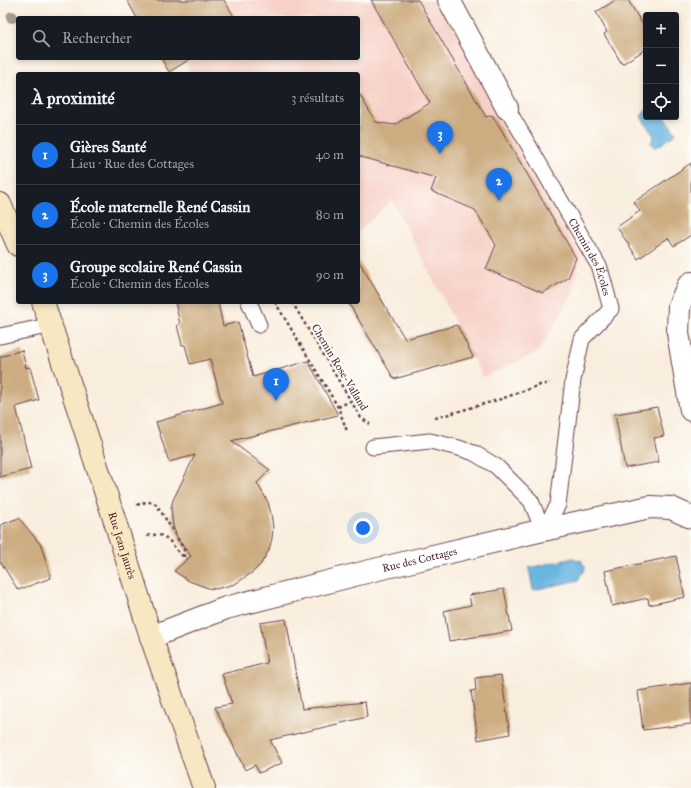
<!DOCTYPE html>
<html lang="fr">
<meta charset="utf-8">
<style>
:root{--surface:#171b24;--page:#20242c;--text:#f1f3f6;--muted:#9ea1a6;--line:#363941;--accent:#1a73e8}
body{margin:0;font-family:"IM FELL Great Primer",serif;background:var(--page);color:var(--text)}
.controls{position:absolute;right:12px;top:12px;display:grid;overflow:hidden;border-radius:4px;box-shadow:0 2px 6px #0003}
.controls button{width:36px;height:36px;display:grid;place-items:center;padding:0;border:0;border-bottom:1px solid var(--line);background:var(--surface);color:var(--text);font:20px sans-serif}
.you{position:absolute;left:363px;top:528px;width:14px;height:14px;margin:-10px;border:3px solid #fff;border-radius:50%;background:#1a73e8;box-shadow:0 0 0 6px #1a73e833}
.badge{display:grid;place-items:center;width:26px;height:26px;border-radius:50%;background:var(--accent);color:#fff;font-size:13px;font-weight:700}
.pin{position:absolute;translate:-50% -33px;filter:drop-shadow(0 1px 2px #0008)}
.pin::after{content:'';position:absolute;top:21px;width:14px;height:12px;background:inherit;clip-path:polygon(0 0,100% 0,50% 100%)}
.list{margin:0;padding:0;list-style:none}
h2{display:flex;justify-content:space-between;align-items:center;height:52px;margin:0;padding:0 16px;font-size:17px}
h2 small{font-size:13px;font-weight:400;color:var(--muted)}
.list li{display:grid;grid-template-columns:26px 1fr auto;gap:12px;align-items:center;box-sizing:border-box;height:60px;padding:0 16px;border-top:1px solid var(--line)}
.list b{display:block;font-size:15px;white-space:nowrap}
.list p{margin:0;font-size:13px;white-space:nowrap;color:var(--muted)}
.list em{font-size:13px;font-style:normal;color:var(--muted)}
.icon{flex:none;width:22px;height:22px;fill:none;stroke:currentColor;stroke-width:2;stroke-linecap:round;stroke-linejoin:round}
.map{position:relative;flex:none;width:691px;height:788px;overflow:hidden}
.search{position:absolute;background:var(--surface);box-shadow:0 2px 6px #0003;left:16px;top:16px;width:344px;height:44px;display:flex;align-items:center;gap:10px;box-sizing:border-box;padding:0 14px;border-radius:4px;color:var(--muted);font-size:15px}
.panel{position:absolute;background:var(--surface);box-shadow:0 2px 6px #0003;left:16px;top:72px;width:344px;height:232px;border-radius:4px}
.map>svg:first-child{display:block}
.built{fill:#f7d1c7}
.water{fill:#68b6e2;stroke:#596a86}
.building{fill:#ccac80}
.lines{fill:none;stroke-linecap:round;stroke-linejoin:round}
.lane-casing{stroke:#643e46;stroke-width:17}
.street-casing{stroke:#643e46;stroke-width:24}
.secondary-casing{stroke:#643e46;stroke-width:24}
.path{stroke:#643e46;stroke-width:2.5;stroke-dasharray:3 3;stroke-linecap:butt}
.lane{stroke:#fff;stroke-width:15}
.street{stroke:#fff;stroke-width:22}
.secondary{stroke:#f8e7c3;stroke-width:22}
.tree{fill:#a99c89}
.labels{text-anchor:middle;stroke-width:4;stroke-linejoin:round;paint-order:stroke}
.street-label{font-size:11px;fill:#4a1f2b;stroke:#fdfcf7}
</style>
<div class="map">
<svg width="691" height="788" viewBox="0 0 691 788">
<rect width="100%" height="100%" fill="#fdfcf7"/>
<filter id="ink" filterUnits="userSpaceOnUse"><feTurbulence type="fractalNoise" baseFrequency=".025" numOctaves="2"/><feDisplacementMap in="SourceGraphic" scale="8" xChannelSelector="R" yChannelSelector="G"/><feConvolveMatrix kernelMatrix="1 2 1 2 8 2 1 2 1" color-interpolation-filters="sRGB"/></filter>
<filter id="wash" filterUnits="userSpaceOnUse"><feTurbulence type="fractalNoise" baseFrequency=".012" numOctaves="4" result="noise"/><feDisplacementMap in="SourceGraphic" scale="16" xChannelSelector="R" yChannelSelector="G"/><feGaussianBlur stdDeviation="0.9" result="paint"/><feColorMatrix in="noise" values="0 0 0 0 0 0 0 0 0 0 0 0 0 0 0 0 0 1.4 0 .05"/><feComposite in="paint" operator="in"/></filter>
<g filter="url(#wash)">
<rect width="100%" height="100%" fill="#f9eede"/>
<path class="built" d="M225 0H439L496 109 580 256 573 293 538 352 483 377 392 200 358 232V74H190L186 64 196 58H358V18H235Z"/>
<path class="water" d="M646 109V117H665L676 134 655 148 651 143 654 136 641 117Z
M574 558 576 561 581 560 585 567 584 572 580 575 579 580 533 590 529 568Z"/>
<g id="blocks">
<path class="building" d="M127 0H224L235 18H137Z
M371 0H418L486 117 492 115 498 124 576 258 568 278 543 293 486 269 496 245 475 210 431 191 436 178 358 156V92L376 122 394 125 430 103Z
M616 0H628L646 30V49L622 64 604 34 607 32 596 12Z
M161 58H192L169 72Z
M691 163V235L674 246 668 238 638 259 617 227 640 211 634 202Z
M358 260 405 339 457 325 473 357 394 379 348 302H358Z
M175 302H218L223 326 238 322 253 377 308 361 338 415 231 441 270 470 257 483 268 502 271 514 273 527 272 538 269 550 261 564 253 572 235 584 216 589 208 588 189 581 174 571 191 556 178 540 173 526 171 508 173 500 195 455 169 462 156 422 222 403 210 359 190 364 185 345H182L177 325 180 324Z
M22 350 26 368 30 367 39 400 16 407 31 469 0 477V357Z
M657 407 664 436 654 438 659 462 625 468 615 414Z
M19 518 41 545 51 578 18 590 0 561V525Z
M676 556 685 597 649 605 648 598 612 606 605 571Z
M504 589 512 631 449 641 444 611 471 605 469 595Z
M286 619 302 709 365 702 367 717 270 740 282 763 259 773 255 765 245 770 215 707 232 704 222 674 267 663 260 623Z
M501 675 510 734 478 740 471 691 476 690 475 678Z
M691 683V724L643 730 638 691Z"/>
</g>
</g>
<g filter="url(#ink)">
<use href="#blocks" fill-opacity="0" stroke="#643e46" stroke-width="1"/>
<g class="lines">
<g class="lane-casing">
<g id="lane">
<path id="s1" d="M507 108 600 268 611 309 582 339 573 380 558 505 543 530"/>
<path d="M249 302 259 325"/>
<path d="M0 336 52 325"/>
<path d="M373 447 430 441 459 448 474 453 496 466 531 501 543 530"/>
</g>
</g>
<g class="street-casing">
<g id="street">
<path d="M449 0 507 108"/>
<path d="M691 283 688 286 679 306 678 333 691 410"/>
<path id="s2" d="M151 637 226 608 370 571 543 530 650 507 671 508 691 517"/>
</g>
</g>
<g class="secondary-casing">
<g id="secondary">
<path d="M0 204 18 245"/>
<path id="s3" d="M43 302 112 512 151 637 204 788"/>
</g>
</g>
<path class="path" d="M275 302 338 407 347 431
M292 302 361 418 370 424
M338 407 351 401
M435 418 498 400 540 385 550 383
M137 505C145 502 150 500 157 505L184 549V557
M147 536C172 530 170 549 187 559"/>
<use href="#lane" class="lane"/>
<use href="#street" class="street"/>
<use href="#secondary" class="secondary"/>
</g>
<circle class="tree" cx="12" cy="17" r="6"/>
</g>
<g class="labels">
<g class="street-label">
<text dy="4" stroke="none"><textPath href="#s1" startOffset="171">Chemin des Écoles</textPath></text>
<text transform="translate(340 367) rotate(59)" y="4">Chemin Rose-Valland</text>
<text dy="4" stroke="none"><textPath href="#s3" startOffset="256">Rue Jean Jaurès</textPath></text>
<text dy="4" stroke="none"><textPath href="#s2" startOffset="280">Rue des Cottages</textPath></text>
</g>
</g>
</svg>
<div class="controls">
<button>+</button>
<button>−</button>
<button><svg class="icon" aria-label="locate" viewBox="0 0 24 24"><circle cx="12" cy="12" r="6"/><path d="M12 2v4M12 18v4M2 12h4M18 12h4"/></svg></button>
</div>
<div class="you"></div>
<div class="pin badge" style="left:276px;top:401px">1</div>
<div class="pin badge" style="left:499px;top:201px">2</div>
<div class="pin badge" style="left:440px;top:154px">3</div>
<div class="search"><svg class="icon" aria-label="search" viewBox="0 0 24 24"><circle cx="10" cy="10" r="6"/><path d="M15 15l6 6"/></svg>Rechercher</div>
<section class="panel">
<h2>À proximité<small>3 résultats</small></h2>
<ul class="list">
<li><span class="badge">1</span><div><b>Gières Santé</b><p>Lieu · Rue des Cottages</p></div><em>40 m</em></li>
<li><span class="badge">2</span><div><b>École maternelle René Cassin</b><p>École · Chemin des Écoles</p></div><em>80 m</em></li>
<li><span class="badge">3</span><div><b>Groupe scolaire René Cassin</b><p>École · Chemin des Écoles</p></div><em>90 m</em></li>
</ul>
</section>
</div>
